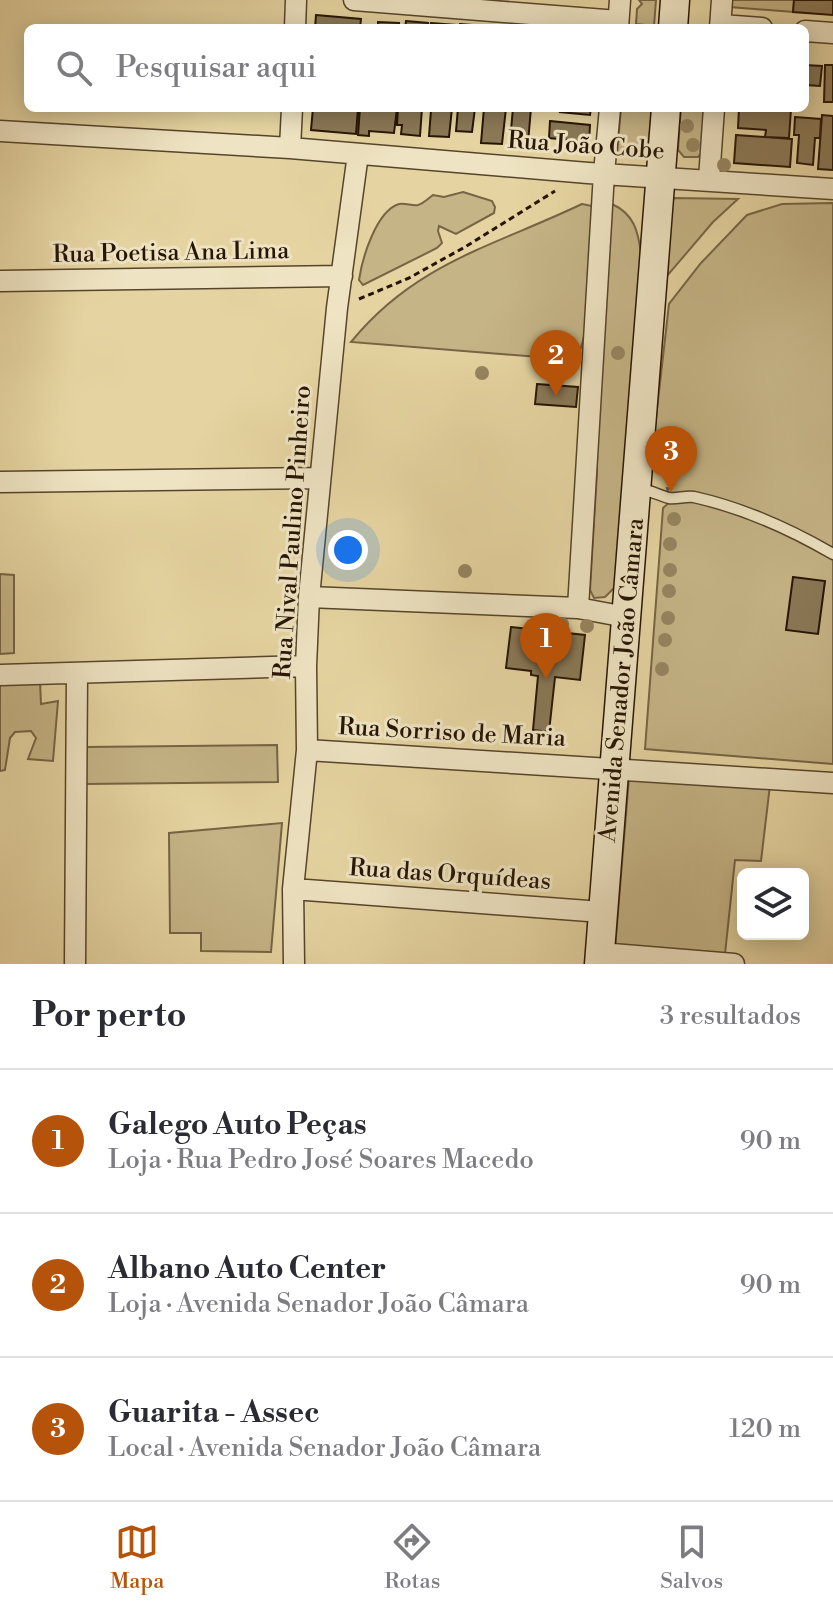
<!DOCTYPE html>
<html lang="pt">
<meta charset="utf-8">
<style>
:root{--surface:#fff;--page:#f2f2f3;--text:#2b2b33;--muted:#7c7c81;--line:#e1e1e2;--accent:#b45309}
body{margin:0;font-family:"Libre Bodoni",serif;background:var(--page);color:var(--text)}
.controls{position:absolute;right:24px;bottom:24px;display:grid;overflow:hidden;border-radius:12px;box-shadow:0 4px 20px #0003}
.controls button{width:72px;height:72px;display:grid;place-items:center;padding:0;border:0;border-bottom:2px solid var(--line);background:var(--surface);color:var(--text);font:40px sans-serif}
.you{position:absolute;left:348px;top:550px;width:28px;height:28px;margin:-20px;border:6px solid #fff;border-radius:50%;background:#1a73e8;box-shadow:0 0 0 12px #1a73e833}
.badge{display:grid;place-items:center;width:52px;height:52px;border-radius:50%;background:var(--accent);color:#fff;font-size:26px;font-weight:700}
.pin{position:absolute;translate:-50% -66px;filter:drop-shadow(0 2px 4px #0008)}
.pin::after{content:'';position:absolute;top:42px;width:28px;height:24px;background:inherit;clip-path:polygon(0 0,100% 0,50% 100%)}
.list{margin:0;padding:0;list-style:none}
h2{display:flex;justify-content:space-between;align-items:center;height:104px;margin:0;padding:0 32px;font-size:34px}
h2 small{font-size:26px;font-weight:400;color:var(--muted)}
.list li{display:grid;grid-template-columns:52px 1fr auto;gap:24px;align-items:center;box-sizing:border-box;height:144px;padding:0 32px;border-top:2px solid var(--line)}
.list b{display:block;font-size:30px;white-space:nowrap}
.list p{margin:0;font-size:26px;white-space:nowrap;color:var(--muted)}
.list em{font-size:26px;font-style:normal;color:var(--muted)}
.icon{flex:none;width:44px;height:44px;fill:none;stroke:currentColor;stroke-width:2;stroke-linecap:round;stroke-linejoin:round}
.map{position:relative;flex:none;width:833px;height:964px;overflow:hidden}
.search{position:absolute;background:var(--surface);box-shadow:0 4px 20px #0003;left:24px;right:24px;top:24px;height:88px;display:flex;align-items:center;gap:20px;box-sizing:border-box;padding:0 28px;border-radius:12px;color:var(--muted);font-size:30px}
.sheet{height:536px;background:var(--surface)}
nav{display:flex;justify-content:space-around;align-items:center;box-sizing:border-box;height:112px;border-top:2px solid var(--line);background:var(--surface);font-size:22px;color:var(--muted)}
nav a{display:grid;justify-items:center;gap:4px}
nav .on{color:var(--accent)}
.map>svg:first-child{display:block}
.green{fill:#c5b486;stroke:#766445;stroke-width:2}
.building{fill:#8a7856;stroke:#271504;stroke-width:2}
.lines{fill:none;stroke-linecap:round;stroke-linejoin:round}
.service-casing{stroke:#56452b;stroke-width:13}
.minor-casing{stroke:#56452b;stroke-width:23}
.secondary-casing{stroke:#271504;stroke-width:31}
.path{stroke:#271504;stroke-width:3;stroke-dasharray:6 4;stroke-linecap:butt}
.service{stroke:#eee3c2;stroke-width:10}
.minor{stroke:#eee3c2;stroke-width:20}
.secondary{stroke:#eee3c2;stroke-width:28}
.tree{fill:#968560}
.labels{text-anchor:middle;stroke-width:6;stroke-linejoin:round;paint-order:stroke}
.street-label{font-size:24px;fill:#271504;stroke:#eee3c2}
</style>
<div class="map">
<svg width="833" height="964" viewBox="0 0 833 964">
<rect width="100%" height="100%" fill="#e5d4a1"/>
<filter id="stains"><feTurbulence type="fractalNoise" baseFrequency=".0025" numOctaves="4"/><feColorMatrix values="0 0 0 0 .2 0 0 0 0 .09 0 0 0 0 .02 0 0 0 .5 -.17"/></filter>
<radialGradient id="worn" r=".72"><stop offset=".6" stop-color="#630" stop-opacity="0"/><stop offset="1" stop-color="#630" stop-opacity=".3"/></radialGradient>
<path class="green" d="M639 0H656L654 26 636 24 637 9 642 4Z
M731 0H794L793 12 730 7Z
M621 108H652L648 151 640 158 617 155Z
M681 108H704L701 154 698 157H684L678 150Z
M463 192 492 201 495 207 494 213 456 234 439 226 438 231 442 243 437 248 363 285 359 280C362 259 376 211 399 204 406 203 412 206 418 205 423 204 429 198 433 195L444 197Z
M674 198 738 199 713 222 667 276 670 208Z
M833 203V764L645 749 663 508 670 502 667 488 671 489 672 481 665 474 667 454 662 452 654 436 669 304 701 263 747 215 782 204Z
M582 204 592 206C590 248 594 325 576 360L351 342C415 263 494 246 582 204Z
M612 204C634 214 638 231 641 253L616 586 605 597 594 598 590 590 597 471V402Z
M0 574 14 575V653L0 654Z
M40 681 41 704 58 701 53 761 28 759 36 738 31 731 15 732 10 738 5 770 0 771V682Z
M277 745 278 782 85 784V747Z
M629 778 770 785 761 861 735 860 725 954 615 949Z
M282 823 271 952 201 951V933H170L169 833Z"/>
<path class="building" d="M794 0H833V15L793 12Z
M316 15 361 19 360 28H315Z
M406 21 428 23V28H405Z
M378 22 399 23V28H378Z
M431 23 456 25V28H430Z
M460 24 485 26V28H460Z
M805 65 822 66 820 86 805 85Z
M825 65H833V102H824Z
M313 108H358L356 134 311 130Z
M360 108H397L394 133 369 131V136L358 135Z
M398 108H422L420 136 401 134 402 125H397Z
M427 108H452L449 137 429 136 431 110Z
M458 108H475L472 132 456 131Z
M484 108H506L502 144 481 143Z
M513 108H531L528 143 510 141Z
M561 108H591L590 115 560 112Z
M739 108 791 109 789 138 765 137 766 130 738 128Z
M822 115 833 116V170L818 169Z
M795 117 821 119 820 138H815L813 165 797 163 799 135H794Z
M550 121 590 125 589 142 549 138Z
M736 135 792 139 790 167 734 163Z
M537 384 578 387 576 407 535 404Z
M793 577 825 581 818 634 786 630Z
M511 627 585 635 580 680 555 677 549 732 533 730 538 676 531 675V671L506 668Z"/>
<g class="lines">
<g class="service-casing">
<path id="service" d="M639 489C650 490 658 495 669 498 677 499 685 496 694 497 743 508 790 529 833 554"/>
</g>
<g class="minor-casing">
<path id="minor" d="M354 0 618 21
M721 25 762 28
M295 28 296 0
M618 28 620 0
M720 28 722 0
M805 31 833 33
M0 131 290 148 588 173 833 189
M290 148 292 108
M709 179 714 108
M0 281 342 276
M0 482 320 478
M309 597 578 608 626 617
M578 608 604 173 610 108
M0 675 306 666
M307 750 833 783
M293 889 602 912
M600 953 734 964
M75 964 77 674
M294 964 293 889 307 750 306 666 309 597 337 308 358 154"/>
</g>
<g class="secondary-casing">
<path id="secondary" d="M673 28 675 0
M599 964 666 108"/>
</g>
<path class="path" d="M359 299 409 278 465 247 555 191"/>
<use href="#service" class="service"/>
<use href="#minor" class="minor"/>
<use href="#secondary" class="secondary"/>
</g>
<g class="tree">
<circle cx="687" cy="126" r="7"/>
<circle cx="693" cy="145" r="7"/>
<circle cx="724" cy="165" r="7"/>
<circle cx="618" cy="353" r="7"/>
<circle cx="482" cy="373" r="7"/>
<circle cx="680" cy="464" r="7"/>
<circle cx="674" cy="519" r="7"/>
<circle cx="670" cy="544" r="7"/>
<circle cx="670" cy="570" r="7"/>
<circle cx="465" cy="571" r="7"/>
<circle cx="669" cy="591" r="7"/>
<circle cx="668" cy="618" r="7"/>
<circle cx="562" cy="624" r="7"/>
<circle cx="587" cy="626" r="7"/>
<circle cx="665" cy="640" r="7"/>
<circle cx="662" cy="669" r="7"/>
</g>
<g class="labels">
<g class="street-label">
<text transform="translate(586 145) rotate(4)" y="8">Rua João Cobe</text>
<text transform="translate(171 252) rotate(-1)" y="8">Rua Poetisa Ana Lima</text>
<text transform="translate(292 532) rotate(-86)" y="8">Rua Nival Paulino Pinheiro</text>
<text transform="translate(621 680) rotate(-85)" y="8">Avenida Senador João Câmara</text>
<text transform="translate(452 732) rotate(3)" y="8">Rua Sorriso de Maria</text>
<text transform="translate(450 874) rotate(4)" y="8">Rua das Orquídeas</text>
</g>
</g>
<rect width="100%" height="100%" filter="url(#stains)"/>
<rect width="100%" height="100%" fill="url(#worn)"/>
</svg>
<div class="controls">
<button><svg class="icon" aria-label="layers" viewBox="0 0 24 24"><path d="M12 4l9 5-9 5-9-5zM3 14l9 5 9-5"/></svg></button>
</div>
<div class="you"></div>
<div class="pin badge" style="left:546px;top:679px">1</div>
<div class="pin badge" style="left:556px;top:396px">2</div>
<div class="pin badge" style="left:671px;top:492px">3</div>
<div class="search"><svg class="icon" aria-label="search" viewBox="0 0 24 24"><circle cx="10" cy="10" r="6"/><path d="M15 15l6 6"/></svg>Pesquisar aqui</div>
</div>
<section class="sheet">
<h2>Por perto<small>3 resultados</small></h2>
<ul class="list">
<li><span class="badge">1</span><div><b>Galego Auto Peças</b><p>Loja · Rua Pedro José Soares Macedo</p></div><em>90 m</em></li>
<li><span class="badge">2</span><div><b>Albano Auto Center</b><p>Loja · Avenida Senador João Câmara</p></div><em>90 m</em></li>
<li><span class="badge">3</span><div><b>Guarita - Assec</b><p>Local · Avenida Senador João Câmara</p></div><em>120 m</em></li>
</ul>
</section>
<nav>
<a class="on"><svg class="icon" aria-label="map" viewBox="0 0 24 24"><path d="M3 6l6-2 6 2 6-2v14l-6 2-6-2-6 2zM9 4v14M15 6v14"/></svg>Mapa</a>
<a><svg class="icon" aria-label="directions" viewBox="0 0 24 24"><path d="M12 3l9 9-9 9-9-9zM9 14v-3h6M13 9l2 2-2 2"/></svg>Rotas</a>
<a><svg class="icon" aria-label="saved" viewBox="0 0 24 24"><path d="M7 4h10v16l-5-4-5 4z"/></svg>Salvos</a>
</nav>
